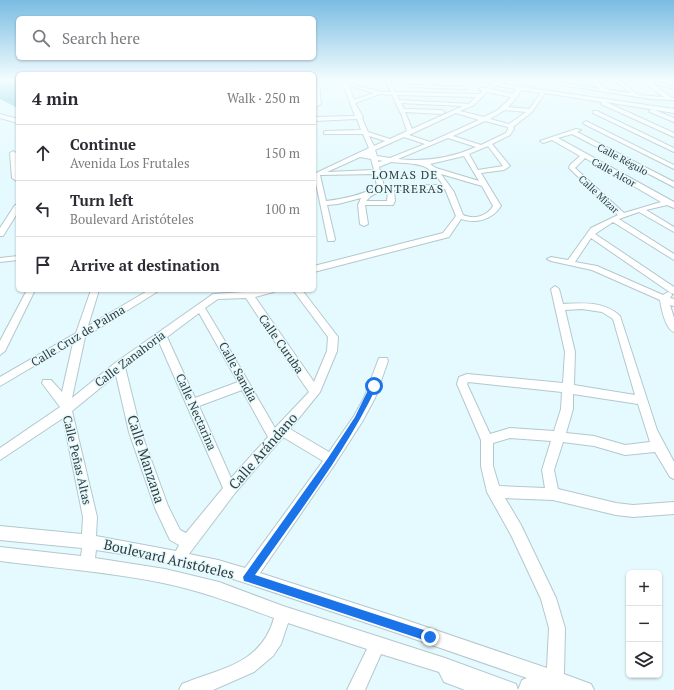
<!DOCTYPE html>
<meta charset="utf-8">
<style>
:root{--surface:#fff;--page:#f7f7f7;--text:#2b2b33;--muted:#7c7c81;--line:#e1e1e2}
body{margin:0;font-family:"PT Serif",serif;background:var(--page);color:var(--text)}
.controls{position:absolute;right:12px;bottom:12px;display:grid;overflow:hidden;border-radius:6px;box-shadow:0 1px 3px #0004}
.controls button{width:36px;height:36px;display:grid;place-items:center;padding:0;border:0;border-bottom:1px solid var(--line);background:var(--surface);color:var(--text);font:20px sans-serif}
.stop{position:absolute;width:12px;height:12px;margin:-9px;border:3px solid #1a73e8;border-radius:50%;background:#fff}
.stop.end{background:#1a73e8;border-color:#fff;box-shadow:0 1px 4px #0008}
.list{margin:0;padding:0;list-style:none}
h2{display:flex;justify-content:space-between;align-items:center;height:52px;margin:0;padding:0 16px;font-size:17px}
h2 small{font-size:13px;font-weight:400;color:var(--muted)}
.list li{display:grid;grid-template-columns:26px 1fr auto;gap:12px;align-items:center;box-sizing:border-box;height:56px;padding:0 16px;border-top:1px solid var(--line)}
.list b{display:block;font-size:15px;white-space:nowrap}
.list p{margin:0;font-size:13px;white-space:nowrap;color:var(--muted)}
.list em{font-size:13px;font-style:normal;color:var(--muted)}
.icon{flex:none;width:22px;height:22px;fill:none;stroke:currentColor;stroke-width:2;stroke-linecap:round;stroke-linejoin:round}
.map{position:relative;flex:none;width:674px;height:690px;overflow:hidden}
.search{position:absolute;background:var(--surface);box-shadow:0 1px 3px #0004;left:16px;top:16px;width:300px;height:44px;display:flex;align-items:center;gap:10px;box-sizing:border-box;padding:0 14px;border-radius:6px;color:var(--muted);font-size:15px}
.panel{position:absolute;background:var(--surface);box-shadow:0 1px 3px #0004;left:16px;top:72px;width:300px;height:220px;border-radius:6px}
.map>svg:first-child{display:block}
.water{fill:#76c8d8}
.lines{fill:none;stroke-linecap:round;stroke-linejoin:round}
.minor-casing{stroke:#b3c8cd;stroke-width:2}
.minor{fill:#fff;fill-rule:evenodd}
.route{fill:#1a73e8}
.labels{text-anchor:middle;stroke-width:3;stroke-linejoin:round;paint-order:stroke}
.far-street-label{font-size:10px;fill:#323b3c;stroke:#e4fafe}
.far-quarter-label{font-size:12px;letter-spacing:1px;fill:#323b3c;stroke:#e4fafe}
.street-label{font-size:12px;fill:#323b3c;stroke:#e4fafe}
.near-street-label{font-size:14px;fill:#323b3c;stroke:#e4fafe}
</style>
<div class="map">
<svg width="674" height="690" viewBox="0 0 674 690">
<rect width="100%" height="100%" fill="#e4fafe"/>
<path class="water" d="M0 80H18V108L0 99Z"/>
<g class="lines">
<g class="minor-casing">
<path id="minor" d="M314 80 318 81 345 80 356 86 381 92H391L386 82 387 80H391L390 82 395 92 479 94 483 91 480 90V88H485L494 83 436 80 500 81 512 80 501 84 674 109V113L606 102 674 133V137L601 104 602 102 545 93 532 112 513 127 514 129 510 135 492 144 510 166 504 170 481 173 501 206C492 220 476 224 461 219L449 237 314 272V266L443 233 456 216 445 189 394 190 395 201 393 205H365L368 224 364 226 360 224 358 205 361 198 338 204 327 205 335 239 334 241H328L314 174 369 148 363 134H324V132L326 131 361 130 357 119 314 121V117L355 116 342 82 319 84 321 104 314 108 315 103ZM348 85 374 93 354 100ZM497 85 499 86 516 89 513 94 490 89ZM521 90 541 93 529 109 508 107 517 97ZM487 92 511 97 498 110 484 117 460 111 474 105ZM380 94 392 95 402 116 407 131 390 139 368 132 362 118 363 117 355 103ZM397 95 476 97 469 104 399 100ZM401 103 463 106 412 129 405 112 442 114 445 112 442 110 404 109ZM505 110 526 112 509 124 490 119ZM456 113 479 120 430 142 409 135ZM485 121 508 127V129L506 133 481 145 453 136ZM369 136 385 141 374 146ZM404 137 425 144 390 158 377 156 375 150ZM448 138 476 147C451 158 425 162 398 159ZM488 146 503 166 478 170 469 154ZM464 156 479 181 436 168 430 164ZM360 157 371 159 374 170 327 172ZM378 160 383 161 378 162ZM391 162C417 165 427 160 443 185L384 186 379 167ZM375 174 377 187C361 195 344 199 326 201L320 175ZM441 174 482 186 493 206C487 216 474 220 463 215L454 192ZM382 190H388L387 201H366L371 196Z
M531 80H542L600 89 590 80H595L608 90 631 93 614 80H619L638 95 664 97 645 83V80H654L653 81 674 87V89L651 83 671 97 674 98V100L651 99Z
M412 85 464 87 466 88 464 89 410 87Z
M652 109 674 118V122L650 112 649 111Z
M593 111H597L674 148V152L593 113Z
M0 114 18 119V123L0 118Z
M586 121 674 165V169L584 124 583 123Z
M576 129 581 130 577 132 674 182V187L672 186 572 134 558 138 674 202V208L667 205 646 210 674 227V232L639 212 619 219 674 254V260L613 222 595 234 674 287V294L671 293 672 295 670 298 674 299V306L670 305 674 318V332C666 330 661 308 660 300L592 270 551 261 547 259 551 257 568 260 591 228 618 215 569 168 570 165 580 156 552 140 543 143 540 141ZM585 158 661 202 624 213 575 168ZM591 238 671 293 668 292 663 295 597 266 575 262Z
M13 151 16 153 18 182 12 178 10 153Z
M15 205H18V212L3 236H0V228Z
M18 256V260L0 262V258Z
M555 286 559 289 563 304C583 303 604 301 620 316L657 430 674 462V479L670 477 655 452 625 455 594 446 563 442 554 470 558 489 616 503 633 505 674 502V514L633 517 616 515 553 500 505 498 521 525 556 598 565 628 564 674 591 684 594 690H465L444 682 439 672 381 654 365 690H347L367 649 288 623 281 644 273 656 254 672 213 690H179L182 684C220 668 261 665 274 618 238 605 202 591 163 583 110 572 54 568 0 561V547L81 556 82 548 0 540V526L82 534 83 517 63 418 0 460V448L60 407 42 383 43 380H51L62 392 73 343 0 386V377L76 333 91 290H99L88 326 149 290H160L85 337 72 398 115 363 213 294 275 290 274 292 255 297 314 382 327 351 328 337 293 290H302L338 337 337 351 320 392 290 429 329 452 354 416 364 398 379 358H387L388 361 375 398 362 422 335 464 260 573 400 618 547 668 549 628 541 599 511 535 487 492 481 466V440L457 384 459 377 467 374 563 383 565 352 551 289ZM246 298 275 342 309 392 275 428 223 338 205 308 218 299ZM582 309 602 312 613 319 635 395 574 385 575 352 565 310ZM199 313 238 382 195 398 167 337ZM159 342 223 488 186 533 180 530 168 506 141 432 125 367ZM116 375 129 432 155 508 170 540 179 545 176 551 96 536 97 517 72 411ZM468 382 562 392 561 409 554 431 510 428 490 434 467 384ZM242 390 268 437 231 478 199 406ZM573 394 638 404 650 442 625 445 594 436 566 433 573 409ZM283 437 323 461 245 568 218 560 189 554 235 493ZM510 438 551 441 542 470 545 488 499 486 493 466V443ZM96 550 134 556 218 574 400 634 527 678 522 680 518 690 516 684 445 658 283 606 219 582 165 569 95 558Z
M27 290H35L5 351 0 355V341Z"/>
</g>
<use href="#minor" class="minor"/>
</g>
<linearGradient id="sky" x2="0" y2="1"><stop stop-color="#7abce2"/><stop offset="0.45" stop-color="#f3fdff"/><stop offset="1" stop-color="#f3fdff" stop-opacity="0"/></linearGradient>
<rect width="674" height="177" fill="url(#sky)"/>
<path class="route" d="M374 383 377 386C345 454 298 513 255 575L430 632 433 633 435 637 433 640 430 642 248 582 244 581 243 577 328 458 355 417 371 384Z"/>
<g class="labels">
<g class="far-street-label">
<text transform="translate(623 159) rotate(28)" y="4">Calle Régulo</text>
<text transform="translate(614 172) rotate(29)" y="4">Calle Alcor</text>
<text transform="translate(599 194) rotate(43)" y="4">Calle Mizar</text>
</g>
<g class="far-quarter-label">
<text x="405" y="179">LOMAS DE<tspan x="405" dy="14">CONTRERAS</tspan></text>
</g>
<g class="street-label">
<text transform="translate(78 336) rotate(-31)" y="4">Calle Cruz de Palma</text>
<text transform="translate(281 344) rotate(55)" y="4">Calle Curuba</text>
<text transform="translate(130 359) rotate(-37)" y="4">Calle Zanahoria</text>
<text transform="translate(238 372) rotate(61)" y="4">Calle Sandia</text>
<text transform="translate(196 412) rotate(66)" y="4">Calle Nectarina</text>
<text transform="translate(77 460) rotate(77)" y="4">Calle Peñas Altas</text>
</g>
<g class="near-street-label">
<text transform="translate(263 451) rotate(-49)" y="5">Calle Arándano</text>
<text transform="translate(146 459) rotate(72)" y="5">Calle Manzana</text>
<text transform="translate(169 559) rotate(13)" y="5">Boulevard Aristóteles</text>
</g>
</g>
</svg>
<div class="controls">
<button>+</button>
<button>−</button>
<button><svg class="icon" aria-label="layers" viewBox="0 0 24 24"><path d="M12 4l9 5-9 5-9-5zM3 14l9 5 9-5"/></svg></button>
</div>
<div class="stop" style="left:374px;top:386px"></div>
<div class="stop end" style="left:430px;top:637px"></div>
<div class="search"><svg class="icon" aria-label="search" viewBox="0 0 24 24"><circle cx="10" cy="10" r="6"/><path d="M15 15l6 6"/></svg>Search here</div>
<section class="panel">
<h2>4 min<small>Walk · 250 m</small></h2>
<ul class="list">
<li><svg class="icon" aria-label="ahead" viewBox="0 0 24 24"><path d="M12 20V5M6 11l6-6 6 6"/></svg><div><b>Continue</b><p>Avenida Los Frutales</p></div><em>150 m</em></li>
<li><svg class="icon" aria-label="left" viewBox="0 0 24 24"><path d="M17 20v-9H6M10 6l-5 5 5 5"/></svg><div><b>Turn left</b><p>Boulevard Aristóteles</p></div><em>100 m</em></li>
<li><svg class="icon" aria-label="arrive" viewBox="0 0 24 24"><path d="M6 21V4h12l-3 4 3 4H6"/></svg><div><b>Arrive at destination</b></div></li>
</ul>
</section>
</div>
